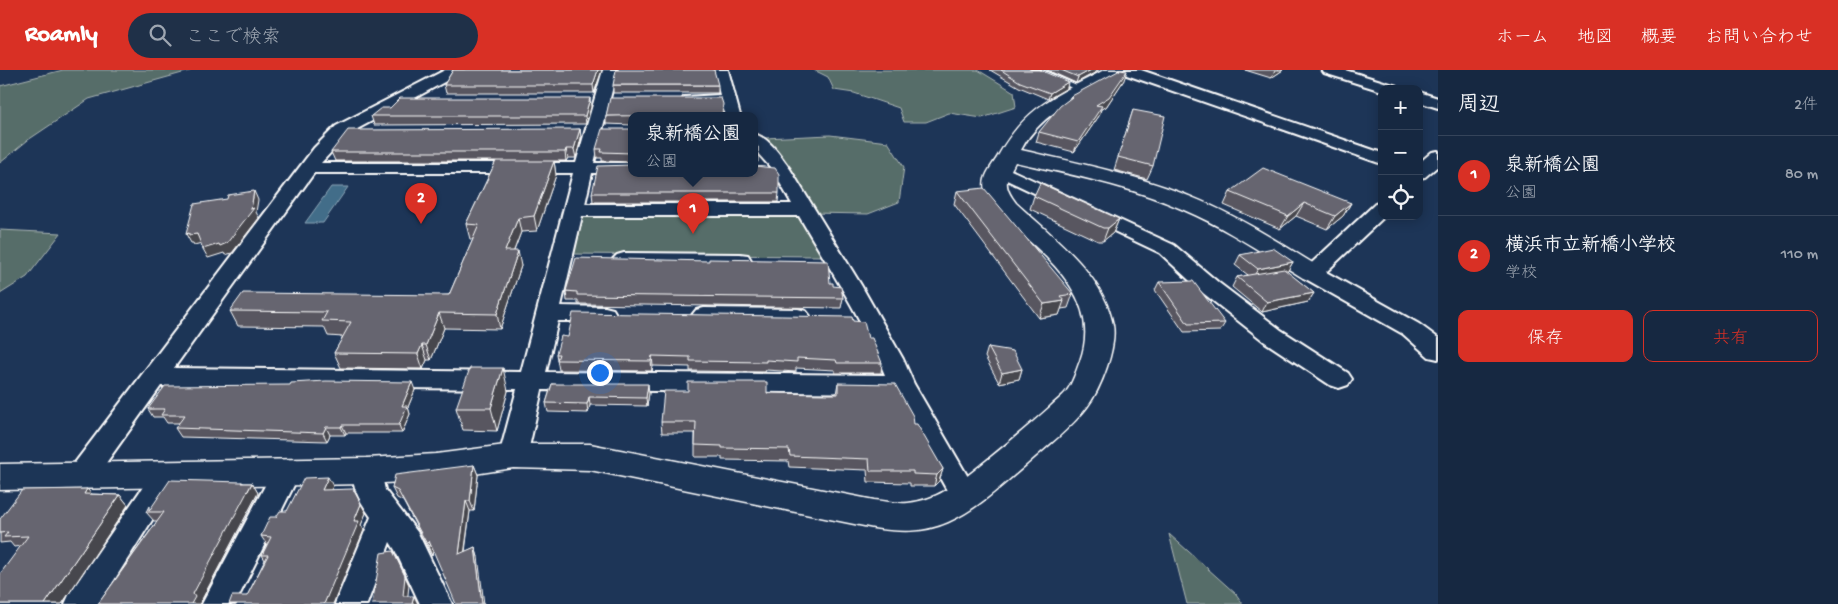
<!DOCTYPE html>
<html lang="ja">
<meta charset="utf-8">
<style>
:root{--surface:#162841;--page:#1f3048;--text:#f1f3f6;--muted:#9ea6b1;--line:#35445a;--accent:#d93025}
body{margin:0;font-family:"Gochi Hand","Klee One",sans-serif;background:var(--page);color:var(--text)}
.controls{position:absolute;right:15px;top:15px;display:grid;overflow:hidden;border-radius:10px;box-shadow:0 2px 12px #0003}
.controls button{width:45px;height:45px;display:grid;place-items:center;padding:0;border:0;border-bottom:1px solid var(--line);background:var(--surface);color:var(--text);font:25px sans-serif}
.you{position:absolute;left:599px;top:302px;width:18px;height:18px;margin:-12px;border:4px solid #fff;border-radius:50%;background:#1a73e8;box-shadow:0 0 0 8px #1a73e833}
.badge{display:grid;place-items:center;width:32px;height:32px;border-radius:50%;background:var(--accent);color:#fff;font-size:16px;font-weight:700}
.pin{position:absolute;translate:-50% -41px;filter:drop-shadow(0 1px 2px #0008)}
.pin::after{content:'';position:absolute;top:26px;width:18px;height:15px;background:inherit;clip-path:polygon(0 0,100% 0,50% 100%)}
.popup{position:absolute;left:628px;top:42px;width:130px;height:65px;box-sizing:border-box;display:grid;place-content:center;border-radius:10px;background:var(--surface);filter:drop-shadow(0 1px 4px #0005);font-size:16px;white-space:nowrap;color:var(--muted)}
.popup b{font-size:19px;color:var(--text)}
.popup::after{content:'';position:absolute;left:50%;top:100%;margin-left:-10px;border:10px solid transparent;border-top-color:var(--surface)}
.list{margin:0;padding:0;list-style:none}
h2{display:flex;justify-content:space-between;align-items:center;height:65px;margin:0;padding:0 20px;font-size:21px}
h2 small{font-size:16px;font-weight:400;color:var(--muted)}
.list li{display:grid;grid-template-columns:32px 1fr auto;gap:15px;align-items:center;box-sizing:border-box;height:80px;padding:0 20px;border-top:1px solid var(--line)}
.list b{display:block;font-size:19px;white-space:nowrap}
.list p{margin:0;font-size:16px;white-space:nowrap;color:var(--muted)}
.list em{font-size:16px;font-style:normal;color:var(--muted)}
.actions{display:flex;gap:10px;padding:15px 20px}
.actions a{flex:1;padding:11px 0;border:1px solid var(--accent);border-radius:10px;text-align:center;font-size:18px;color:var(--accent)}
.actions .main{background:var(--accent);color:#fff}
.icon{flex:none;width:28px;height:28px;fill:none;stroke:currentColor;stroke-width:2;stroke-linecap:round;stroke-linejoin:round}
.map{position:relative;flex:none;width:1438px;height:534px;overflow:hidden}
header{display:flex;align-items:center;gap:30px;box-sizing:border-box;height:70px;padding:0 25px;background:var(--accent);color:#fff}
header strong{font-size:24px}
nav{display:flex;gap:28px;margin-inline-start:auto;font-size:18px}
.search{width:350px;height:45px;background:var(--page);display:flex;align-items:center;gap:12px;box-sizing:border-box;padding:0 18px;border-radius:28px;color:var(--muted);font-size:19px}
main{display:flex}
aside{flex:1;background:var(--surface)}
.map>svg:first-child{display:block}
.green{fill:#576d69;stroke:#abb6b4}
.water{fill:#426d89;stroke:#8ea7b8}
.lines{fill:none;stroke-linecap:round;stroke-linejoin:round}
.service-casing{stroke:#fff;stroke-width:4}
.minor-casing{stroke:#fff;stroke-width:4}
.tertiary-casing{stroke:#fff;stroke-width:3}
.service{fill:#1d3557;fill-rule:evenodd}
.minor{fill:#1d3557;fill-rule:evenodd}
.tertiary{fill:#1d3557;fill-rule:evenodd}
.wall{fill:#585760;stroke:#fff}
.shaded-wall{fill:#47474e;stroke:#fff}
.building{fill:#666570;stroke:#fff}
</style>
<header>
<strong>Roamly</strong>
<div class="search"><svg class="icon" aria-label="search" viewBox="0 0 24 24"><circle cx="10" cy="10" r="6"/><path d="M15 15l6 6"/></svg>ここで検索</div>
<nav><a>ホーム</a><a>地図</a><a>概要</a><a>お問い合わせ</a></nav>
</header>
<main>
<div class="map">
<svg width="1438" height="534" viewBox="0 0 1438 534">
<rect width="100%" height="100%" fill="#1d3557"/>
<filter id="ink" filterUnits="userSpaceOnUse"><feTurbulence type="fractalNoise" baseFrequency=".02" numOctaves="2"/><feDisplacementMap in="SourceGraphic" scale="10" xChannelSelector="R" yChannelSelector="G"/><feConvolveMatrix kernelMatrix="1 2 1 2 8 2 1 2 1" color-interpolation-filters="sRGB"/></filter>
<g filter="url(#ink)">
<path class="green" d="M63 0H193L89 29 28 70 0 93V16Z
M814 0H978L1014 22 1016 37 982 48 949 43 926 52H904L899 38 854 23 834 20 828 7Z
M830 65 888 72 904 97 899 132 868 144 810 143 797 122 795 107 764 68Z
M580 144H800L822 186 571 184Z
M0 160 61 163 27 207 0 224Z
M1169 464 1236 524 1243 534H1187Z"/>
<path class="water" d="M331 117H348L323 153H305Z"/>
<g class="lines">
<g class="service-casing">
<path id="service" d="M1031 0H1042L1086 19 1079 21Z"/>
</g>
<g class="minor-casing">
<path id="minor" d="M445 0H463L461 3 348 64 321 93H576L603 0H617L594 93H632V103H635H592L585 134H792L772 99 754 79V64C770 68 781 87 790 99L861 215 903 289 914 314 975 419 980 427 975 435 965 439 955 435 893 323 542 320 527 386 523 394 513 397 503 394 499 386 517 319 161 316 91 414 81 417 71 414 67 406 71 398 314 78 336 56ZM314 103H573L521 302 174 298ZM582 146H799C828 196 864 251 885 305L546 302 558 251H605L613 249 616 244 613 239 605 237 561 236Z
M714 0H728L740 45H726L722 35 684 33 682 30 684 27 720 25Z
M1119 0H1141L1382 83V94L1121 3Z
M1322 0H1345L1397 16 1399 19H1382V21L1324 3Z
M1419 22 1438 28V38L1419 32Z
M1438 81V96L1425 107 1419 108V93L1432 82Z
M1000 95 1174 175 1219 213 1281 260 1348 303 1352 309 1348 315 1339 318 1330 315 1265 272 1203 223 1160 183 994 104 991 100 994 96Z
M1382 132V146H1385L1326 202 1419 254 1438 268V289L1429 287 1403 264 1304 208 1301 203 1375 134Z
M624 183 740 184 748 185 751 190 748 195 740 196 624 195 617 193 613 189 617 185Z
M704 238 798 239 806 241 810 246 806 251 798 253 704 252 696 250 692 245 696 240Z
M367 390 377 393 381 401 385 420 418 463 452 534H420L395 480 390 472 367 534H335L371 447C360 431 347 412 357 393Z
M286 392 296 395 300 403 235 534H202L276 395Z
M166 395 176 398 180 406 99 534H65L70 523 156 398Z"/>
</g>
<g class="tertiary-casing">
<path id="tertiary" d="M1104 0H1126L1123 4C1086 24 1041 41 1021 80 1082 94 1144 106 1201 131 1243 149 1281 174 1321 198L1325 203 1321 208 1312 211 1303 208C1264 184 1226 158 1184 140 1130 116 1073 105 1015 92 1006 110 1002 115 1016 133 1053 167 1103 203 1113 255 1117 277 1101 319 1087 337 1071 358 1047 376 1027 394 1002 415 978 439 948 452 923 463 900 462 874 458L590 400 513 398 436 410 367 414 0 420V394L367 388 436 384 513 374H590L874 430C885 431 897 434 908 433 940 430 962 410 986 391 1008 373 1029 356 1050 337 1055 332 1062 327 1066 322 1073 313 1076 301 1080 291 1114 198 972 152 985 109 987 101 994 93 998 86 1025 37 1057 25 1104 0Z"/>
</g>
<use href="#service" class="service"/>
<use href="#minor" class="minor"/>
<use href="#tertiary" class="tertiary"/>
</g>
<path class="wall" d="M453 0H602L594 23H446L444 15Z
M990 0H1040L1067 18 1048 29 1019 17Z
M1047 0H1098V1L1076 13Z
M1245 0H1283L1271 8Z
M1124 10 1106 37 1101 39 1099 46 1074 82 1036 72 1039 62 1069 29 1070 27Z
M613 15H718V23H613Z
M591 37 586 54 374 55 371 46 390 38Z
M1133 40 1153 96 1147 109 1114 100Z
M632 45V55L606 54V46Z
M580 59 581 68 576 88H568L566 91H554L556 105 537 161 521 162 514 181 521 196 500 259 444 258 431 290H427L423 299 341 298 334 283 343 267 328 266 324 257 238 256 230 241 449 225 473 169H470L466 154 496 91H335L331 82Z
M632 59V92L602 91V88H597L596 79Z
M631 96 779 123 778 132H593L592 123Z
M957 121 1073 224 1068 238 1061 239 1059 245 1039 248 954 134Z
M1230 122 1351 133 1343 146 1327 159 1296 146 1280 159 1224 135Z
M1034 126 1119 149 1113 163 1103 171H1098L1030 139Z
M1240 185 1293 192 1287 202 1314 223 1308 232 1262 242 1232 217 1237 207 1248 205 1235 195Z
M1159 212 1225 253 1220 261 1184 262 1155 220Z
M830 213 843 228 841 238 578 234V231H567L566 221Z
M853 251 868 268 882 293 881 303H835V300L796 298V302L766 300 765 302 690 301V297L653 296 652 301 559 300 556 284 568 267Z
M988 277 1022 299 1019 309 999 313 985 287Z
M838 313 914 354 943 399 939 411 934 416H910V413L868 412 867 400 789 397 788 391 722 390V387H695V363H662L661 352 767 323 836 324Z
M552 314 649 323 647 336 590 335 588 343 548 342 546 333Z
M415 320 408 337 410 344 402 363H346L345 365H330L327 371 181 367 175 358 180 353H167L163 347H153L148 339Z
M508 321 497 361 463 360 456 338Z
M474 395 478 405 474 441H470L465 482 475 477 478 487 433 481 432 486 403 431 397 428 392 418Z
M242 412 244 413H252L258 423 200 533 98 534 157 451H154L146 442 151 438Z
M333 416 331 420 366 443 361 455 364 460 247 526 265 490 262 485 267 475 261 466 276 447Z
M87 419 91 424 120 425 128 435 62 534H0L21 476 14 477 10 472 0 473V449Z"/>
<path class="shaded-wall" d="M598 0H602L594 23 593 15Z
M1091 0H1098V1L1076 13 1078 7Z
M1276 0H1283L1271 8 1275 1Z
M1127 1 1124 10 1106 37 1101 39 1099 46 1074 82 1078 72 1096 35Z
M1068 12 1067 18 1048 29 1050 23Z
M590 28 591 37 586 54 585 46Z
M580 59 581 68 576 88 574 79Z
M758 77V92L754 93V84Z
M566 79 568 88 566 91 565 82Z
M554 91 556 105 537 161 534 146Z
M254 121 258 130 256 142 259 148 232 183 225 185 224 183 208 188 203 179 251 139Z
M1304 133 1296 146 1280 159 1288 146Z
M1351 133 1343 146 1327 159 1335 146Z
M518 148 521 162 508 196 505 181Z
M1119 149 1113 163 1103 171 1108 158Z
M189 163 197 164 202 173 194 175 193 173H191L186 164Z
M518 181 521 196 500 259 497 244Z
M1293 192 1287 202 1252 209 1258 199Z
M1314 223 1308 232 1262 242 1267 232Z
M1064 231 1059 245 1039 248 1044 234Z
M439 243 444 258 431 290 426 275Z
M422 275 427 290 423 299 418 284Z
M652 286 653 296 652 301 651 291Z
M503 298 508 321 497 361 491 338Z
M1022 299 1019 309 999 313 1002 303Z
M412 312 415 320 408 337 410 344 402 363 399 355 402 336Z
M648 314 649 323 647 336 646 328Z
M589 327 590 335 588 343 587 334Z
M342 355 346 363 345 365 341 357Z
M326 357 330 365 327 371 323 363Z
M474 395 478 405 474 441 470 431Z
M943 399 939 411 934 416 937 405Z
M328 407 333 416 327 429 322 420Z
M242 412 248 421 252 413 258 423 200 533 201 534H191L193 524Z
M87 419 96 429 84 424Z
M120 425 128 435 62 534H45Z
M466 431 470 441 463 493 459 484Z
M361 434 366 443 361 455 364 460 333 534H324L354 451Z
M429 471 433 481 432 486 428 476Z
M475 477 478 487 484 534H482Z
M393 481 409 515 407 534 403 526Z
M414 526 418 534H412Z"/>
<path class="building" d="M453 0H598L593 15H444Z
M616 0H714L718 15H613Z
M1001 0H1040L1068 12 1050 23 1020 12Z
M1061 0H1091L1078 7Z
M1120 0 1127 1 1109 27 1096 35 1102 36 1078 72 1039 62 1060 36 1072 27H1070Z
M400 28H590L585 46H371L381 38H390Z
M610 28H721L723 34 722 45 606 46Z
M1133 40 1165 46 1153 96 1118 87Z
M580 59 574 79H566L565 82H331L348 60Z
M602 59H632V83L601 82 602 79H596Z
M754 75H756L758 77V83L754 84Z
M496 91H554L534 146 518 148 505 181H518L497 244 439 243 426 275H422L418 284 334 283 351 252 322 251 327 242 230 241 243 223 449 225 479 155 466 154Z
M632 95V103H754V96L775 98 779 104V123H592L598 96Z
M1263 98 1351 133 1335 146 1304 133 1288 146 1230 122Z
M1040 113 1119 149 1108 158H1103L1034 126Z
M984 118 1073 224 1060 226 1064 231 1044 234 957 121Z
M254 121 251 139 254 138 227 173 220 176 219 174 203 179 197 164 189 165V163L186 164 194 134 227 129 228 125Z
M1273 178 1293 192 1258 199 1240 185Z
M576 188 709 191V189L828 191 830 213H833V216L841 217 843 228 577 225V222L566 221Z
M1284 199 1314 223 1267 232 1237 207Z
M1193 211 1225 253 1188 254 1159 212Z
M573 243 852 247 853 251 864 252 868 268H872L882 293H837L836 290 797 288V292L766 290V292L690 291V287L652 286 651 291 557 290 559 284H556L561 266 568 267Z
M988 277 1013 281 1022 299 1002 303Z
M470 298H503L491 338H456Z
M326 311 412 312 402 336H407L399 355H342L341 357H326L323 363 175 358 185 345H161L165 339H148L165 316 290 315 291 313Z
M688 312H767V323L829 324H838V313L895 314 913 346 914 354H917L943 399 937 405 913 404V401H870L869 389 790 386 789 379 722 378V376L695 375 696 352H661L664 321H688Z
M552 314H648L646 328 589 327 587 334 546 333Z
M474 395 470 431H466L459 484 475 477 482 534H456L429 471 428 476 398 421 392 418 395 405Z
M328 407 322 420 353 419 361 434 354 451H359L324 534H229L232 526H247L268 485H262L271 467 261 466 270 447H276L280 441H287L304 408Z
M170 410 242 412 241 413H252L193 524 195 527 191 534H98L164 442H146L149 436V441Z
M87 419 84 424 120 425 45 534H0V504L28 466 4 467 8 462 0 463V449L22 420Z
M393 481 405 506 403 526H414L412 534H372L381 483Z"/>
</g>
</svg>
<div class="controls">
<button>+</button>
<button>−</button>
<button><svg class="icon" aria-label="locate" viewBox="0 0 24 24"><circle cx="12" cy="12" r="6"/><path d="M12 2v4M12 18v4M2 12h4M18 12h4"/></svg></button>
</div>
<div class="you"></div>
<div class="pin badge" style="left:693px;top:164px">1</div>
<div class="popup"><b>泉新橋公園</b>公園</div>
<div class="pin badge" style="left:421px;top:154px">2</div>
</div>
<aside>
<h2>周辺<small>2件</small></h2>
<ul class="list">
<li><span class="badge">1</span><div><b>泉新橋公園</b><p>公園</p></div><em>80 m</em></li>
<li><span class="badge">2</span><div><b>横浜市立新橋小学校</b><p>学校</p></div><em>110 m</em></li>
</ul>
<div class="actions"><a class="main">保存</a><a>共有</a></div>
</aside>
</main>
